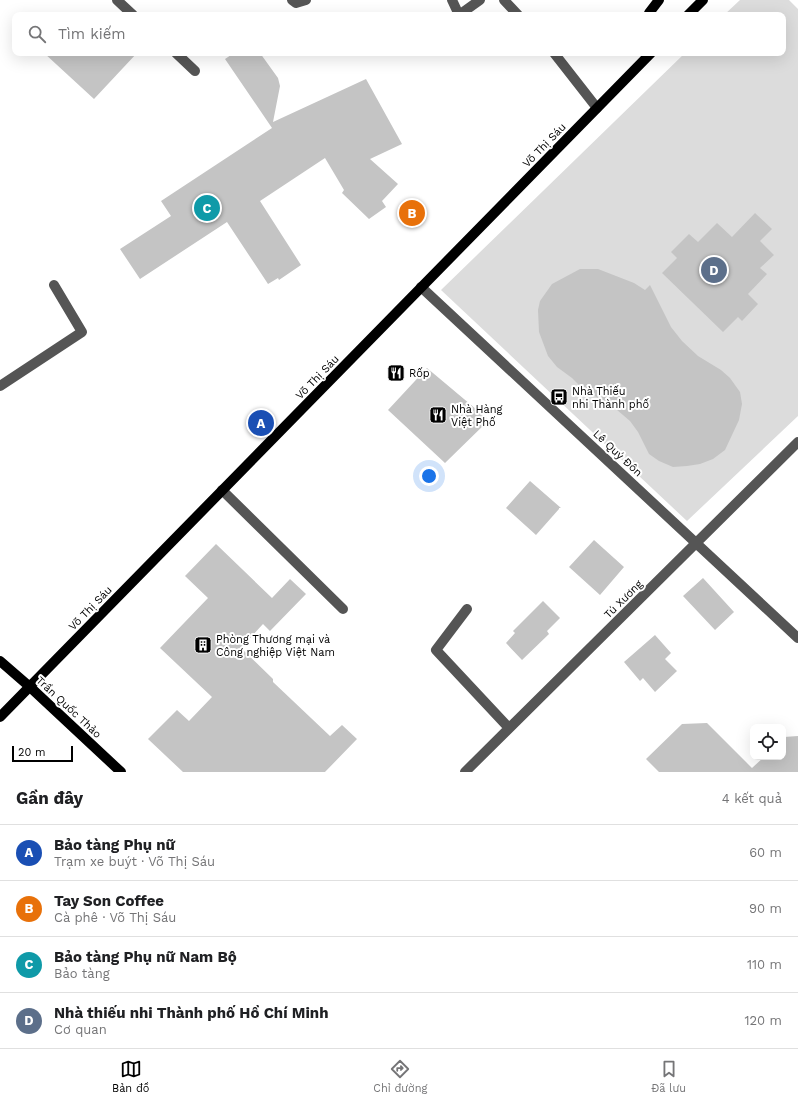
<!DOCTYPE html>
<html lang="vi">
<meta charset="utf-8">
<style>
:root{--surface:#fff;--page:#f2f2f2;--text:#202124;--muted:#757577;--line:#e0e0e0;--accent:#000}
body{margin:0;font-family:"Work Sans",sans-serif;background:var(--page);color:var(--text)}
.controls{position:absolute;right:12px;bottom:12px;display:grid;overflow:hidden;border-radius:8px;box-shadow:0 4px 16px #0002}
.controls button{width:36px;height:36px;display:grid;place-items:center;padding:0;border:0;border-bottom:1px solid var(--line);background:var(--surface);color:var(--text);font:20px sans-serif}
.scale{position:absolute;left:12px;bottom:10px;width:61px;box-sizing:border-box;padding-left:4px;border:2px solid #000;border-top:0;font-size:11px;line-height:14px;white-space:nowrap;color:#000;-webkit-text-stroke:3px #fff;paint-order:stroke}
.you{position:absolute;left:429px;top:476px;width:14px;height:14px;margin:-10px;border:3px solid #fff;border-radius:50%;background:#1a73e8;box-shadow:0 0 0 6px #1a73e833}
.badge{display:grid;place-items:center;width:26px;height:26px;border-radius:50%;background:var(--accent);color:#fff;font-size:13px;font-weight:700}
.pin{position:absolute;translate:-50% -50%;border:2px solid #fff;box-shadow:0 1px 4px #0006}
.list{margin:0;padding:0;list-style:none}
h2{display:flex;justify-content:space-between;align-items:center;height:52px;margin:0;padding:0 16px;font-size:17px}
h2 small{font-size:13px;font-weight:400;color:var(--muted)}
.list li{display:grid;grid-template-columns:26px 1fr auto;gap:12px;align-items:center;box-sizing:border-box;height:56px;padding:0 16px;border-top:1px solid var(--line)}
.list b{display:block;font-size:15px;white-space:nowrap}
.list p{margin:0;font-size:13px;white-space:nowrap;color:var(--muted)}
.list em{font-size:13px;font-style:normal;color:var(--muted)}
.icon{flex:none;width:22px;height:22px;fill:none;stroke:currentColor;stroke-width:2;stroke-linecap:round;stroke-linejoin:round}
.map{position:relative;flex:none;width:798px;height:772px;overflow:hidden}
.search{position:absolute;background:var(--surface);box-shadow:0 4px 16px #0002;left:12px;right:12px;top:12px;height:44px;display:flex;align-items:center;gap:10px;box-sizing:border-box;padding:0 14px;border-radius:8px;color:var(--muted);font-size:15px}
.sheet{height:276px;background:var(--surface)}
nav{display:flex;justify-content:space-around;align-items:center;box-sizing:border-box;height:56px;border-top:1px solid var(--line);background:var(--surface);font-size:11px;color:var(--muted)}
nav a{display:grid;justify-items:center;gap:2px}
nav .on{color:var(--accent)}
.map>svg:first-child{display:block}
.green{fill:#dcdcdc}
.building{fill:#c4c4c4}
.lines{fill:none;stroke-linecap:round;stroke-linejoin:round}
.minor{stroke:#555;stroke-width:10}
.major{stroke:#000;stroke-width:10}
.labels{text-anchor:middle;stroke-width:4;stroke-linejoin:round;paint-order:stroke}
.street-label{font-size:11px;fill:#000;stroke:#fff}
.poi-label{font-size:11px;fill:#000;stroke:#fff;text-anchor:start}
</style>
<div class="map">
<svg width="798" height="772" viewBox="0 0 798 772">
<rect width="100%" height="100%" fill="#fff"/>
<path class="green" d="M740 0H789L798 9V416L687 521 441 290 685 53H783V15H724Z"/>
<path class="building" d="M44 53H137L94 99Z
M234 53H260L278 78 280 86 273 122 366 79 402 144 370 159 398 184 382 201 386 207 369 219 342 193 344 190 325 158 260 201 301 265 279 280 278 278 268 284 227 222 140 279 120 249 171 216 161 201 272 128 225 59Z
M755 213 772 229 760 241 774 255 760 268 767 274 748 294 758 304 742 321 738 317 723 332 662 273 677 258 671 252 689 234 698 242 717 223 732 237Z
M580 269H598L634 283 645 290 650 285 671 327 682 341 698 356 721 370 730 378 740 392 742 404 739 420 725 450 713 459 700 464 687 466 673 467 659 461 649 454 638 432 630 421 610 404 585 391 572 378 557 367 548 356 539 332 538 310 540 301 552 284Z
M427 368 489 420 445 463 388 410Z
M530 481 561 508H559V509L536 535 506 508Z
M594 540 624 567 600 595 569 567Z
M216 544 272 598 290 579 306 594 270 631 263 624 241 648 273 679V682L330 736 342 725 357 739 325 772H183L148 739 177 710 189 721 212 697 160 648 208 598 185 576Z
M703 578 734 612 715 630 683 596Z
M543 601 560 618 547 631 549 634 522 660 506 643 515 633 513 631Z
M655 635 671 653 665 659 677 671 655 692 643 678 640 681 624 662Z
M707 723 752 768 764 757H783V738L784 737 798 736V772H659L646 759 682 724Z"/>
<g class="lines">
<path class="minor" d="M117 0 133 15
M292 0 296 3 306 0
M452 0 459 15
M504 0 518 15
M459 15 480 0
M176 53 195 71
M554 53 597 108
M421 287 798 638
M0 386 82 332 54 285
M222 490 343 609
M467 609 436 650 509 728
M465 772 798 442"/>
<path class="major" d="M649 15V13L659 0
M688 15 703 0
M0 661 30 687 121 772
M0 717 651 53"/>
</g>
<defs>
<g id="restaurant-square" transform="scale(0.9)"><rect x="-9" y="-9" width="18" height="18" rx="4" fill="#000" stroke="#fff"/><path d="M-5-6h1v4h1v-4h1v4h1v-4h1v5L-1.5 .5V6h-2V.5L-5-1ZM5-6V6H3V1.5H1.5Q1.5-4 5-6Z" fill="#fff"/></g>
<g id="bus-square" transform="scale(0.9)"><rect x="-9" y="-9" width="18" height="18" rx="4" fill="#000" stroke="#fff"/><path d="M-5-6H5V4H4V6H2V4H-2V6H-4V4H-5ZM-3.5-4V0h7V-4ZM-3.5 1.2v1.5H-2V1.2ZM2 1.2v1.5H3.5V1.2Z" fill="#fff"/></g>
<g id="building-square" transform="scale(0.9)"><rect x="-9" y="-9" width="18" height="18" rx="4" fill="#000" stroke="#fff"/><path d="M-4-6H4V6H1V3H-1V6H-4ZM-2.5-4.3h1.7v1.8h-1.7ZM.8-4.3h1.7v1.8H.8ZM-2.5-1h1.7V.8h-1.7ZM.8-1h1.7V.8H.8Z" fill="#fff"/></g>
</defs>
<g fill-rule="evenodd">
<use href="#restaurant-square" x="396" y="373"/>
<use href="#bus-square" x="559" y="397"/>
<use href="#restaurant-square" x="438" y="415"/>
<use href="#building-square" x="203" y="645"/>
</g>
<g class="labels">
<g class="street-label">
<text transform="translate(544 145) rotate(-46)" y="4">Võ Thị Sáu</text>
<text transform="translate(317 377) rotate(-46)" y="4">Võ Thị Sáu</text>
<text transform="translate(618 453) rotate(43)" y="4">Lê Quý Đôn</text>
<text transform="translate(623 599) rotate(-45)" y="4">Tú Xương</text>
<text transform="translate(90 608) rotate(-46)" y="4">Võ Thị Sáu</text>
<text transform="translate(69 707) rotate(43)" y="4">Trần Quốc Thảo</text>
</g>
<g class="poi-label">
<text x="409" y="377">Rốp</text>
<text x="572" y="395">Nhà Thiếu<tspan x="572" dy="13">nhi Thành phố</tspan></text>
<text x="451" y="413">Nhà Hàng<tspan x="451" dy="13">Việt Phố</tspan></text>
<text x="216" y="643">Phòng Thương mại và<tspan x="216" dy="13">Công nghiệp Việt Nam</tspan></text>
</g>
</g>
</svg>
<div class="controls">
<button><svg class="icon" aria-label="locate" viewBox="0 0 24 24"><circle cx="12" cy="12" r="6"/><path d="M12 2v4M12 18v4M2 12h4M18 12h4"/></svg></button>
</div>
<div class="scale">20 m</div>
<div class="you"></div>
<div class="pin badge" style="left:261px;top:423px;background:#1a4fb4">A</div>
<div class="pin badge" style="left:412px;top:213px;background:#e8710a">B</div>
<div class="pin badge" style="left:207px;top:208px;background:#0f9aa8">C</div>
<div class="pin badge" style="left:714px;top:270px;background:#5c6f8a">D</div>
<div class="search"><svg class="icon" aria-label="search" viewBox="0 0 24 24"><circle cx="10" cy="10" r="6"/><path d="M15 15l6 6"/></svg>Tìm kiếm</div>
</div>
<section class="sheet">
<h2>Gần đây<small>4 kết quả</small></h2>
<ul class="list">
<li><span class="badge" style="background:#1a4fb4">A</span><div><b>Bảo tàng Phụ nữ</b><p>Trạm xe buýt · Võ Thị Sáu</p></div><em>60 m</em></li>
<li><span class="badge" style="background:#e8710a">B</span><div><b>Tay Son Coffee</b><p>Cà phê · Võ Thị Sáu</p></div><em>90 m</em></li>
<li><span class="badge" style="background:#0f9aa8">C</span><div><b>Bảo tàng Phụ nữ Nam Bộ</b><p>Bảo tàng</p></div><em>110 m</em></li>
<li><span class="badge" style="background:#5c6f8a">D</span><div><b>Nhà thiếu nhi Thành phố Hồ Chí Minh</b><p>Cơ quan</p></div><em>120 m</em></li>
</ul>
</section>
<nav>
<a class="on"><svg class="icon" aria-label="map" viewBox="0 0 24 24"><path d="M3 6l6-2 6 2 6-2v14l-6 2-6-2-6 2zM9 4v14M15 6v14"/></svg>Bản đồ</a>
<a><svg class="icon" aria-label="directions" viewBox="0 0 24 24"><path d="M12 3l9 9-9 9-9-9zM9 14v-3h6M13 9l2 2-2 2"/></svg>Chỉ đường</a>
<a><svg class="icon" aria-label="saved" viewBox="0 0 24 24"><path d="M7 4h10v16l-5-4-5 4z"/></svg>Đã lưu</a>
</nav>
